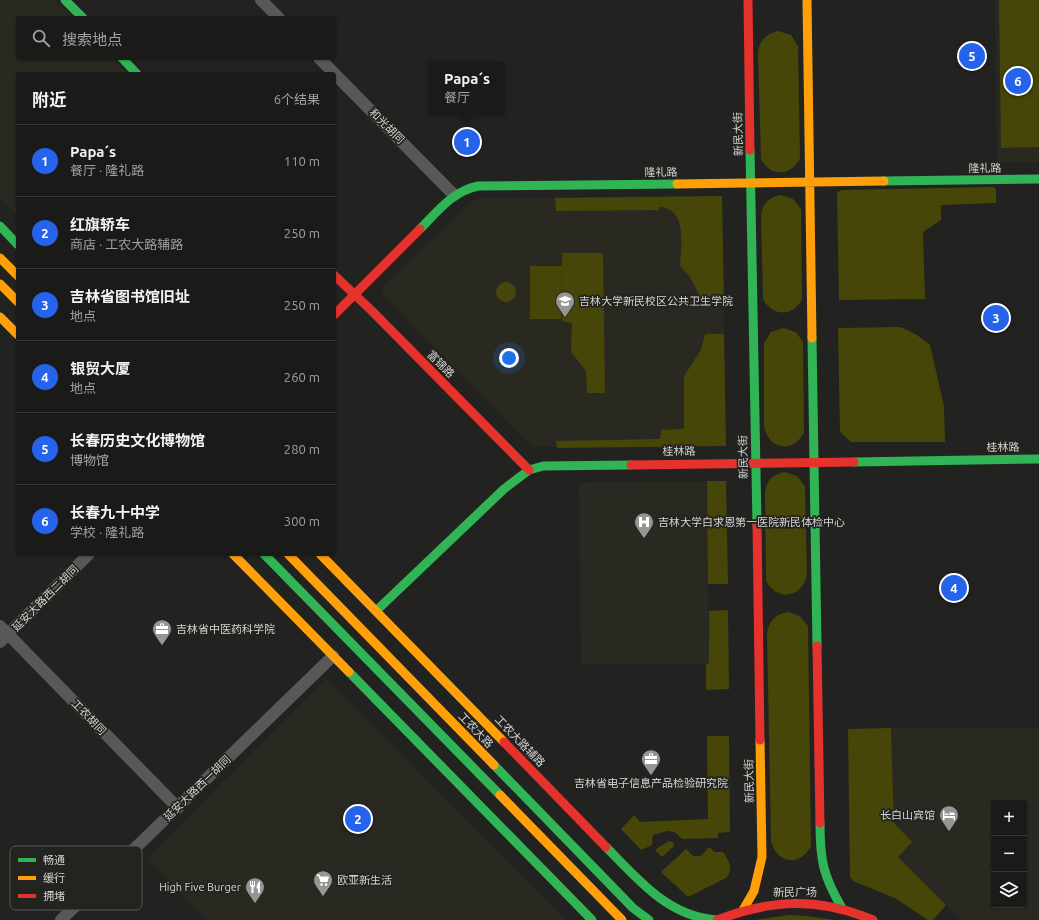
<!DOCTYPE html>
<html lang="zh">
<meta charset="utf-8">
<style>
:root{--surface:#1a1a19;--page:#272726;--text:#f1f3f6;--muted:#9fa1a2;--line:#383838;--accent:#2563eb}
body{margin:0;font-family:Ubuntu,"Noto Sans SC",sans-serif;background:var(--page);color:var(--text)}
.controls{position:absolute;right:12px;bottom:12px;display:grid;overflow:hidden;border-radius:4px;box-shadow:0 1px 3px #0004}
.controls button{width:36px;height:36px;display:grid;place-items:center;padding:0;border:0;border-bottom:1px solid var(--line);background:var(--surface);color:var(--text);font:20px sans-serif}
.you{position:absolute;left:509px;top:358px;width:14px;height:14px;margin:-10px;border:3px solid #fff;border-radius:50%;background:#1a73e8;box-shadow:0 0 0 6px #1a73e833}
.badge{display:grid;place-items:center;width:26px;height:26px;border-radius:50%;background:var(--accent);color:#fff;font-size:13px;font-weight:700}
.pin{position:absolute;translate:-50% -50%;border:2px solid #fff;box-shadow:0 1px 4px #0006}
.popup{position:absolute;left:429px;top:62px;width:76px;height:52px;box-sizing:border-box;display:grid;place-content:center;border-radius:4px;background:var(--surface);filter:drop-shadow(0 1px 3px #0005);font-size:13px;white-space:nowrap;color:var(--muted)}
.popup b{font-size:15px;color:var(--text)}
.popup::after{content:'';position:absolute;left:50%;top:100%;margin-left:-8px;border:8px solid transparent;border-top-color:var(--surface)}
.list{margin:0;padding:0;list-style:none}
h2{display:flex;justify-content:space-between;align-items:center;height:52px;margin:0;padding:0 16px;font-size:17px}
h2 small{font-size:13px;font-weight:400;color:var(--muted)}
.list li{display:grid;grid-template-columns:26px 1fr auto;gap:12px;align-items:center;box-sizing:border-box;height:72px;padding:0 16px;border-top:1px solid var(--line)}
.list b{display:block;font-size:15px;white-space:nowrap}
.list p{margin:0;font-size:13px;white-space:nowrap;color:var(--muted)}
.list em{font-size:13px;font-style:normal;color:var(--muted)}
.icon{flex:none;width:22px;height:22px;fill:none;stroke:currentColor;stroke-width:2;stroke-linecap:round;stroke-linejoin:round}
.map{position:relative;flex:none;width:1039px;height:920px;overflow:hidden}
.search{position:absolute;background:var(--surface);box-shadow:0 1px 3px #0004;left:16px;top:16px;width:320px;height:44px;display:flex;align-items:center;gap:10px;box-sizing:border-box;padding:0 14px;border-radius:4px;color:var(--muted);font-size:15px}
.panel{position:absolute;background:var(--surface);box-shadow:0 1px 3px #0004;left:16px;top:72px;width:320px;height:484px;border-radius:4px}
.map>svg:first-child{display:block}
.built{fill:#292922;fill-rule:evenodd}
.green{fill:#464608}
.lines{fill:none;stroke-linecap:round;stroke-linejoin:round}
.street{stroke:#585857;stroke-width:12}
.fast{stroke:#30b455;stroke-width:9}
.slow{stroke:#ff9f0a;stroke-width:9}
.jam{stroke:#e5322d;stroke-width:9}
.labels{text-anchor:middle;stroke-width:3.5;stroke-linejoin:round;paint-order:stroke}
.street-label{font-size:11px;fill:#d3d4d2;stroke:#232320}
.poi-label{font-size:11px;fill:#d3d4d2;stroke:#232320;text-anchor:start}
.key{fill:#232320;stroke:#585855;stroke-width:1}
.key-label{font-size:11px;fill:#d3d4d2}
</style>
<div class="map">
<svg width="1039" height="920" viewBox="0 0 1039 920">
<rect width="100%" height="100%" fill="#222221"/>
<path class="built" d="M0 0H56L73 18H18V58H112L128 74H18V217L0 198Z
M995 0H1039V162L997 163Z
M722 196 726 446 533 447 383 295V287L471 202 484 198Z
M707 481 709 664H581L579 483Z
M326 678 565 920H207L147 859Z
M1039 727V920H961L898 856 912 842 894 823 891 728ZM994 803H1024V905H994Z"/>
<path class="green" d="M999 0H1039V147L1001 148Z
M778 31 791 35 798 46 800 158C791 177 770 177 761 159L758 52C760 40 766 34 778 31Z
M994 187 996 190V203L941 205V220L923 232 925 299 839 300 837 193 841 190Z
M781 195 793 199 801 209 802 299C793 317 773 317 763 299L761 216C762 204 769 197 781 195Z
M722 196 724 301 703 302 690 277 680 266C681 246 688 208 659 207V210L556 211 555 198Z
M562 253H603L605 393H587L586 371 571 352 572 323 562 321Z
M530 266H562L561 319H530Z
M496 292a10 10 0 1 1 20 0a10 10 0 1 1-20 0Z
M900 327 917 335 930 345 944 406 945 442H851L840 432 838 328Z
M783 328 796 332 803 342 804 432C794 454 768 450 764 426V343L771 332Z
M705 334H724L726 446 557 448 556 441 660 439 661 430 681 429 684 428V376L701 350Z
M785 472 797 476 805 486 807 574C803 598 777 602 766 581L765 493C766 481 773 474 785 472Z
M707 481H726L728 584H708Z
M728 610 729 689 706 690V664L709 663V611Z
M788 612 800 616 808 626 811 846C800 868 775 863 771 840L767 633C769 620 776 614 788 612Z
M891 728 894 823 912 842 898 857 946 905 933 920H928L895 898 853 881 850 877 848 729Z
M707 736H729L730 832 718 833V838L682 839 675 832 667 831 653 835 652 845 641 850 621 829 634 815 640 822 708 819Z
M669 841 673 842 674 846 662 857 656 851V849Z
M709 847 715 852H723C729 861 734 869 726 878L688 897 661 872 686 849 693 856H701Z
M789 915 807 916 834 920H755Z"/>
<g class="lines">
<path class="street" d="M261 0 279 18
M319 58 454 195
M0 626 178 808
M0 642 89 554
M61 920 333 656"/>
<path class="fast" d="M65 0 83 18
M122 58 137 74
M750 150 757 525
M884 181 1039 179
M0 226 18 245
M420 229C438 211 453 191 478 186L677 184
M812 338 817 646
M854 462 1039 459
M264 554 500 795
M376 611 504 489 529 470 543 466 631 465
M349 672 592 920
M494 765 633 908 649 920
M820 823C820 860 823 876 842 908
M606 847C638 879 668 917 717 920"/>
<path class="slow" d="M807 0 812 338
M677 184 884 181
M0 258 18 276
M0 284 18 302
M0 317 18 335
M233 554 349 672
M288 554 494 765
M320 554 504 742
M500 795 622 920
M743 910 754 891 762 857 760 740"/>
<path class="jam" d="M748 0 750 150
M334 275 372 311 529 470
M334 315 420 229
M631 465 854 462
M757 525 760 740
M817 646 820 823
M504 742 606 847
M717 920C772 899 818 897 873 920"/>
</g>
<defs>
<g id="university-pin" transform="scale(1)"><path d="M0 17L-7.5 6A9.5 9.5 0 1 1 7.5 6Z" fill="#959694" stroke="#232320"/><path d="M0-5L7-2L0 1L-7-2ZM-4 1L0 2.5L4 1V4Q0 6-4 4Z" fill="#fff"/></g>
<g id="hospital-pin" transform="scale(1)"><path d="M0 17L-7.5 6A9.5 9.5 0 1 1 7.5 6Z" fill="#959694" stroke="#232320"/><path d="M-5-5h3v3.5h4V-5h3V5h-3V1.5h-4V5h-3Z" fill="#fff"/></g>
<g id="office-pin" transform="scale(1)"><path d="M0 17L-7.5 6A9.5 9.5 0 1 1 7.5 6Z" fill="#959694" stroke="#232320"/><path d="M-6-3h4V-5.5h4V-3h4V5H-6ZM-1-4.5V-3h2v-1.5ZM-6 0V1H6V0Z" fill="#fff"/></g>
<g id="hotel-pin" transform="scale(1)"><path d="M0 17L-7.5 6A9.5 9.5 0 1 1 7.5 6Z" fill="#959694" stroke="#232320"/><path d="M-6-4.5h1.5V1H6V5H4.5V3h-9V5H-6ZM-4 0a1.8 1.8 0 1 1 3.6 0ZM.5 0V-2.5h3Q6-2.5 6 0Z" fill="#fff"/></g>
<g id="supermarket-pin" transform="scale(1)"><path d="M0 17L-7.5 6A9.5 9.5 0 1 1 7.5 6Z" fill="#959694" stroke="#232320"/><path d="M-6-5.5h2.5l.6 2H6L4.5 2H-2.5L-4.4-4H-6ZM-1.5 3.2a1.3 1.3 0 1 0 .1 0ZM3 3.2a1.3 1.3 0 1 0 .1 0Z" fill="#fff"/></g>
<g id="restaurant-pin" transform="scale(1)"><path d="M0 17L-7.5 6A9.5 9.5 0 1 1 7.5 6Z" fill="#959694" stroke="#232320"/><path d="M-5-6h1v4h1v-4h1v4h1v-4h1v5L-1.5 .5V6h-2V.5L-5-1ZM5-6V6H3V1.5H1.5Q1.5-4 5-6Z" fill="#fff"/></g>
</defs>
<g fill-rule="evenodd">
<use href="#university-pin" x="565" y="301"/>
<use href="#hospital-pin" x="644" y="522"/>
<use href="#office-pin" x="162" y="629"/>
<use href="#office-pin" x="651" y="759"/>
<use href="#hotel-pin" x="949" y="815"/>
<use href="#supermarket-pin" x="323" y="880"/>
<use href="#restaurant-pin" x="255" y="887"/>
</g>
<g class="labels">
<g class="street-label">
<text transform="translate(387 126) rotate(45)" y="4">和光胡同</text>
<text transform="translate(738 134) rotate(-91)" y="4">新民大街</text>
<text transform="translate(985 168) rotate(-1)" y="4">隆礼路</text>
<text transform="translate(661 172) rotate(-1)" y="4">隆礼路</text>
<text transform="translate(441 364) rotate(45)" y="4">富锦路</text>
<text transform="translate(1003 447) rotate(-1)" y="4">桂林路</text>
<text transform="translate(679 451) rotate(-1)" y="4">桂林路</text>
<text transform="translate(743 457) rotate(-91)" y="4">新民大街</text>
<text transform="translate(45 598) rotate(-45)" y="4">延安大路西二胡同</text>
<text transform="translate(89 717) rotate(46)" y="4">工农胡同</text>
<text transform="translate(476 730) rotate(46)" y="4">工农大路</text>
<text transform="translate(520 741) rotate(46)" y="4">工农大路辅路</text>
<text transform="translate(749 781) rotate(-91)" y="4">新民大街</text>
<text transform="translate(197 788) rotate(-44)" y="4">延安大路西一胡同</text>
<text x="795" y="896">新民广场</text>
</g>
<g class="poi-label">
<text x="579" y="305">吉林大学新民校区公共卫生学院</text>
<text x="658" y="526">吉林大学白求恩第一医院新民体检中心</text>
<text x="176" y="633">吉林省中医药科学院</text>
<text x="651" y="787" text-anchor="middle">吉林省电子信息产品检验研究院</text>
<text x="935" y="819" text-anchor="end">长白山宾馆</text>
<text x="337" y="884">欧亚新生活</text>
<text x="241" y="891" text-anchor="end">High Five Burger</text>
</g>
</g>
<rect x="10" y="846" width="132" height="64" rx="6" class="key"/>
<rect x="18" y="858" width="18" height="4" fill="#30b455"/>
<rect x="18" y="876" width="18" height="4" fill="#ff9f0a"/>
<rect x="18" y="894" width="18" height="4" fill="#e5322d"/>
<g class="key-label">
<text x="43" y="864">畅通</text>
<text x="43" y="882">缓行</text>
<text x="43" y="900">拥堵</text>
</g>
</svg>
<div class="controls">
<button>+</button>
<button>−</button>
<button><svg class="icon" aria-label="layers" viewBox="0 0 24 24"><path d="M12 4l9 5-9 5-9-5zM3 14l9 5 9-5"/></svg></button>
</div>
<div class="you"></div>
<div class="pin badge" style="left:467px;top:142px">1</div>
<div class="popup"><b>Papa´s</b>餐厅</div>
<div class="pin badge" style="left:358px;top:819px">2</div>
<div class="pin badge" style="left:996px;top:318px">3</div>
<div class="pin badge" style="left:954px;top:588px">4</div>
<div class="pin badge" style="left:972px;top:56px">5</div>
<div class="pin badge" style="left:1018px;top:81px">6</div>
<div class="search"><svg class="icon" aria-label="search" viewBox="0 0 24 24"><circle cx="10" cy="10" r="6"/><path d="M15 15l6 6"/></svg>搜索地点</div>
<section class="panel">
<h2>附近<small>6个结果</small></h2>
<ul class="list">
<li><span class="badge">1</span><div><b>Papa´s</b><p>餐厅 · 隆礼路</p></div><em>110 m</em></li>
<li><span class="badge">2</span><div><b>红旗轿车</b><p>商店 · 工农大路辅路</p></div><em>250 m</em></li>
<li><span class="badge">3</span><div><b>吉林省图书馆旧址</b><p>地点</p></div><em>250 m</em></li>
<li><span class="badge">4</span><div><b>银贸大厦</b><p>地点</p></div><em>260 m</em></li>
<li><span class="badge">5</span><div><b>长春历史文化博物馆</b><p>博物馆</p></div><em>280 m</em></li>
<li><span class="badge">6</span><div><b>长春九十中学</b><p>学校 · 隆礼路</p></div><em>300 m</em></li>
</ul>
</section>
</div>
